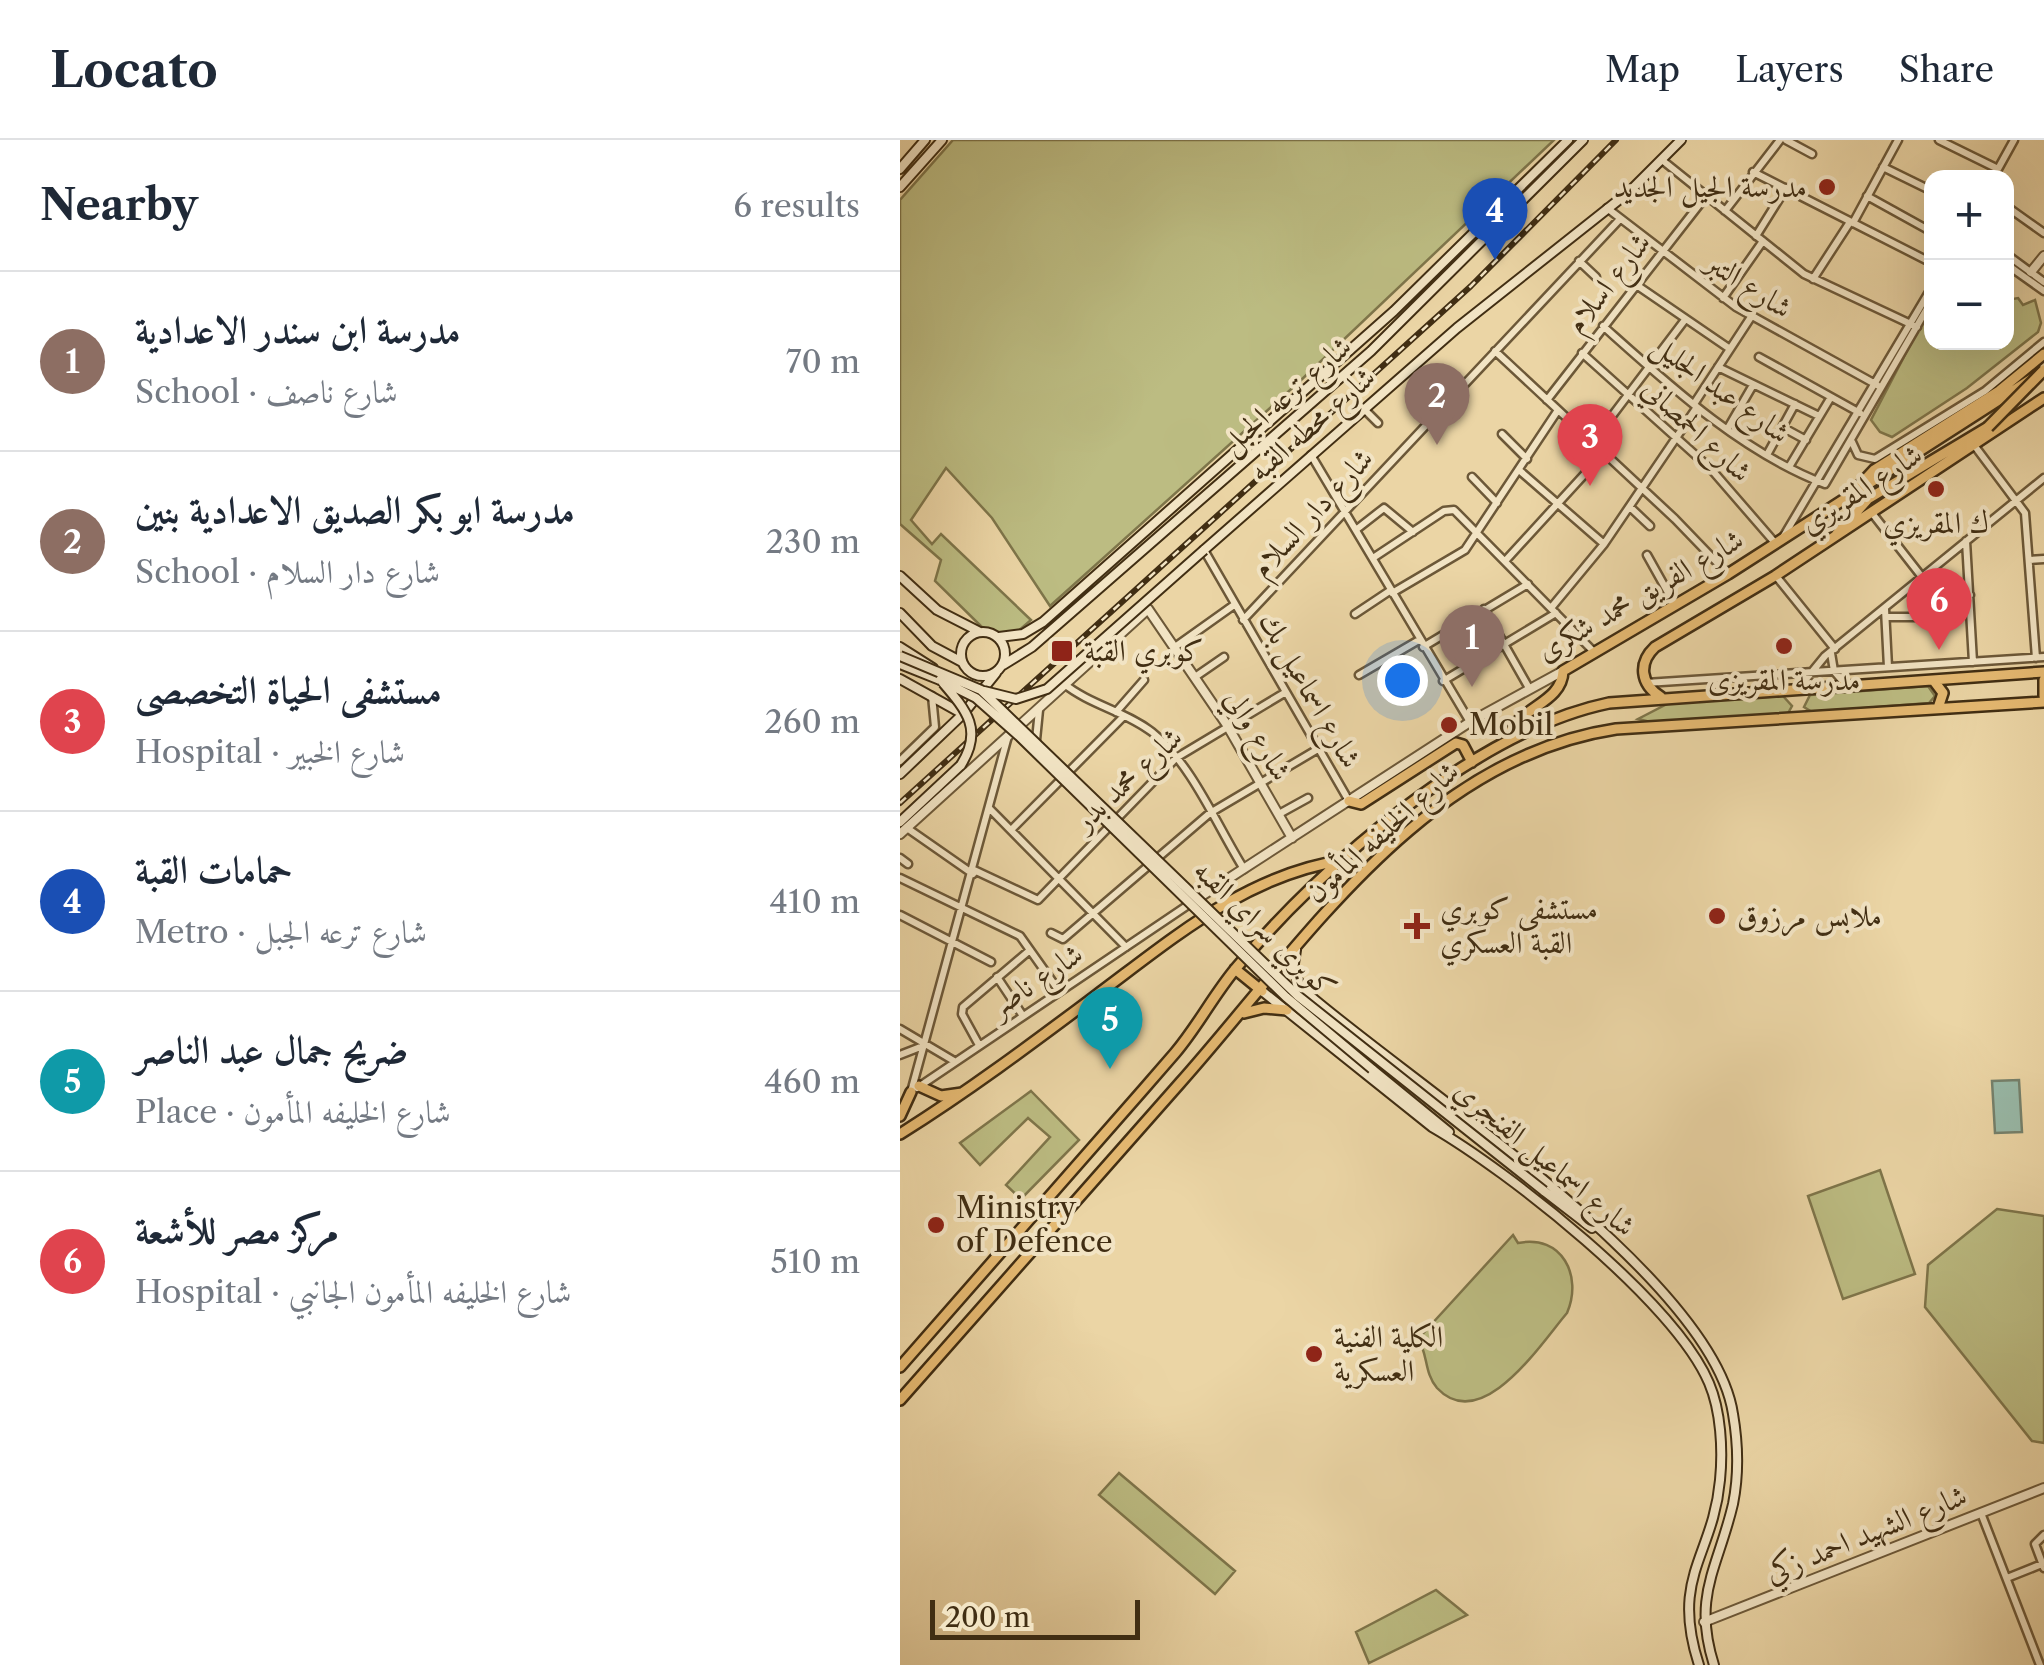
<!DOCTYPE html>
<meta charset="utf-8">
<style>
:root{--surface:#fff;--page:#f6f6f7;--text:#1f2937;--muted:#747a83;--line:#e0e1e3;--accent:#b45309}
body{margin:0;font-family:"Libre Caslon Text",Amiri,serif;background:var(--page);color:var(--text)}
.controls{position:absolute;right:30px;top:30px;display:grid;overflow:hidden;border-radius:20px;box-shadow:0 10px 40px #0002}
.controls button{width:90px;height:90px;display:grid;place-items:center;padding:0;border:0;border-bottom:2px solid var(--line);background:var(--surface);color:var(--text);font:50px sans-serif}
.scale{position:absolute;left:30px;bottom:25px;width:210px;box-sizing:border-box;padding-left:10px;border:5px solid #412e13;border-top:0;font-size:28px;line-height:35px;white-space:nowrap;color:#412e13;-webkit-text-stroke:8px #f2e4c4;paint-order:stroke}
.you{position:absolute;left:502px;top:540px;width:35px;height:35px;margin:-25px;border:8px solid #fff;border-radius:50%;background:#1a73e8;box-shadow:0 0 0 15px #1a73e833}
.badge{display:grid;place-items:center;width:65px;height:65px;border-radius:50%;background:var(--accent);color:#fff;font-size:32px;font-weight:700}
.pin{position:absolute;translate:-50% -82px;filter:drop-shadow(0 2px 5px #0008)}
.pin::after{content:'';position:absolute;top:52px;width:35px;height:30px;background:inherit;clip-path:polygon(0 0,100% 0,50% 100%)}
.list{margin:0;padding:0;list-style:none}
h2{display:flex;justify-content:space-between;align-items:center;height:130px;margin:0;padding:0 40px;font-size:42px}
h2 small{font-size:32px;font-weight:400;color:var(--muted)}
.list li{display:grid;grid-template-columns:65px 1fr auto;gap:30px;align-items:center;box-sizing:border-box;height:180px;padding:0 40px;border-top:2px solid var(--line)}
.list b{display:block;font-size:38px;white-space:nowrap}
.list p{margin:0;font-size:32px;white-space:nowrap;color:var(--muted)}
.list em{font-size:32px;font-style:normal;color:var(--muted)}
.map{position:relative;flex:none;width:1144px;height:1525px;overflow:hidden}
header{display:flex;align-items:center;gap:60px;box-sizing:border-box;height:140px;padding:0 50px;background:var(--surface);border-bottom:2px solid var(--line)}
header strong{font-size:48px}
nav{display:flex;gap:55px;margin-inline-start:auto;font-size:35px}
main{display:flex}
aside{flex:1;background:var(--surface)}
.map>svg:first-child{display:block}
.green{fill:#bcbc82;stroke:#7e754a;stroke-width:2.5}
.water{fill:#98b9a8;stroke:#75816c;stroke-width:2.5}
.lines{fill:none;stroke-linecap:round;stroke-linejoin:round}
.minor-casing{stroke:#6c5838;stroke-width:11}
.tertiary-casing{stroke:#6c5838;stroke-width:12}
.secondary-casing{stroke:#412e13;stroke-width:12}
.primary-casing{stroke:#412e13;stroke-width:14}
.minor{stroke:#f2e4c4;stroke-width:6}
.tertiary{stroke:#f2e4c4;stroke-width:8}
.secondary{stroke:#f2e4c4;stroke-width:8}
.primary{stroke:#e6ba72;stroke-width:9}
.rail-casing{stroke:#412e13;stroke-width:6}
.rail{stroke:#f2e4c4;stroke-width:2.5;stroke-dasharray:8;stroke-linecap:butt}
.secondary-bridge-casing{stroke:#412e13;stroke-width:12;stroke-linecap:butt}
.primary-bridge-casing{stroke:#412e13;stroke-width:14;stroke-linecap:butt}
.secondary-bridge{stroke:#f2e4c4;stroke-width:8}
.primary-bridge{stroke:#e6ba72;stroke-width:9}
.poi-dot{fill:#8f2418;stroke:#f2e4c4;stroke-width:4}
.labels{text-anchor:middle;stroke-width:8;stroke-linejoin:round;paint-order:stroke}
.poi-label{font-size:30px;fill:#412e13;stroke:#f2e4c4;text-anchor:start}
.street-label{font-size:30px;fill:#412e13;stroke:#f2e4c4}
</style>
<header>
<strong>Locato</strong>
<nav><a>Map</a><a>Layers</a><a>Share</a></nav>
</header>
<main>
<aside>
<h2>Nearby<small>6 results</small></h2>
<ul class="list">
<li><span class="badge" style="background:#8d6e63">1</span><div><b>مدرسة ابن سندر الاعدادية</b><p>School · شارع ناصف</p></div><em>70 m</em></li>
<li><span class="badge" style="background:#8d6e63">2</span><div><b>مدرسة ابو بكر الصديق الاعدادية بنين</b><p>School · شارع دار السلام</p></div><em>230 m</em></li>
<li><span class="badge" style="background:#e0444e">3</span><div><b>مستشفى الحياة التخصصى</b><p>Hospital · شارع الخبير</p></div><em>260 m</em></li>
<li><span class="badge" style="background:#1a4fb4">4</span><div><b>حمامات القبة</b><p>Metro · شارع ترعه الجبل</p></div><em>410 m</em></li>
<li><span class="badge" style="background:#0f9aa8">5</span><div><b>ضريح جمال عبد الناصر</b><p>Place · شارع الخليفه المأمون</p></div><em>460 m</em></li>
<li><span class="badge" style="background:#e0444e">6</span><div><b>مركز مصر للأشعة</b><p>Hospital · شارع الخليفه المأمون الجانبي</p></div><em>510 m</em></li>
</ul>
</aside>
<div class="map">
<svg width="1144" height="1525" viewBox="0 0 1144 1525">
<rect width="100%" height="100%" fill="#ebd5a5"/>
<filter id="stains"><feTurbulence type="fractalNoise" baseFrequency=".002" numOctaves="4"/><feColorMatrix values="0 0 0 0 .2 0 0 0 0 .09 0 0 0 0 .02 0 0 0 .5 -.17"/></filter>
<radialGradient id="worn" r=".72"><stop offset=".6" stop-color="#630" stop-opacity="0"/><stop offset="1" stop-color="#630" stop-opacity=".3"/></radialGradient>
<path class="green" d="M53 0H654L399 242 150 466 92 378 46 328 11 380 32 404 41 394 131 480 110 498 88 493 35 441 41 420 0 384V60Z
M1118 158 1123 165 1135 160 1141 183 1138 192 1067 248 992 297 980 292 971 280 1031 165 1032 202H1106L1107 160Z
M1028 546 1035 556 1029 563 912 572 904 567 910 555Z
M883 556 892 566 887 575 755 583 738 579 769 563Z
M131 951 179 1000 121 1059 106 1045 150 997 128 978 80 1025 60 1003Z
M980 1030 1015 1134 943 1159 908 1056Z
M1097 1069 1144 1076V1303L1132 1301 1025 1167 1028 1125Z
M613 1095 618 1103C662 1094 683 1136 667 1173 642 1202 582 1296 537 1248 524 1233 528 1213 518 1199Z
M219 1333 335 1431 315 1454 199 1355Z
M536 1450 567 1475 469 1523 456 1492Z"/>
<path class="water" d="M1119 940 1122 992 1095 993 1092 941Z"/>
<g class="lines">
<g class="minor-casing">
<path id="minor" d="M886 0 912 14
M1039 0 1098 29
M762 20 904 134 1017 187
M983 27 1032 51
M853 32 1032 123
M1093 38 1114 0
M967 56 1032 92
M1106 66 1144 93
M707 68 836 167 977 245
M825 71 880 0
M953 83 998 0
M856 96 886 48
M1106 114 1144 142
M679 121 696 137
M1106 124 1144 151
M913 139 950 82
M735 144 830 209
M823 158 863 101
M703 186C769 245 841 312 925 344L1032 160
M595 211 775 379 828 434
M682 213 811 329 876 404
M859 217 960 273
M818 227 919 276
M647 260 806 56
M794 264 851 177
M464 269 478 283
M882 287 906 300
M828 288 853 245
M602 294 627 319
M693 301 784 181
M952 302 958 315 975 319 1085 251 1144 202
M1074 305 1125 373 1136 518
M868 313 895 264
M411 315 570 582
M889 327 931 257
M619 330 704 404
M572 337 597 363
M730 367 750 386
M972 373 1022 437
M457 389 484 368 513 392
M882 399 1032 147
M1066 401 1073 522
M304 410 449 661
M747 415 775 465
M473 418 544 371 554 370 695 513
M606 420 704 313
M1129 420 1144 419
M876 436 935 509
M492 453 565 410 658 270
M1038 456 1070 455
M651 468 704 404 797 267
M584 469 629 548
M985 469 988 527
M455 474 491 450
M986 477H1038
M343 480 720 79
M275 507 334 465
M523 507 628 444
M931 513 934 531 946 545
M490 517 500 533
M459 535 519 500
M295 537 324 517
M543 541 656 473
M163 543C190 565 225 571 252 592 292 624 317 686 344 729
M746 543 1144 517
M898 549 925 516 1144 338
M216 572 244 540
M136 600 139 570
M0 621 35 587 32 556
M90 669 226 807
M379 674 408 658
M7 688 73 734
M111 690 224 576
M0 718 8 724
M74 730 138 760 276 618 386 552
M0 738 120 796 159 851
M0 775 91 822
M151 793 163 799 310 673 418 609
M97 837 123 876
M0 889 54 921
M79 905 62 874 63 867 130 810
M0 915 23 906
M17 948 297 759 294 756
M11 952 108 596
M1081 1373 1140 1525
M1144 1395 1135 1404 1144 1428
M1107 1438 1142 1424"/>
</g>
<g class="tertiary-casing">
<path id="tertiary" d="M1131 132 1144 116
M0 694 248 469 327 585 392 698
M297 759 570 582 663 531
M804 1482 1144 1348"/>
</g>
<g class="secondary-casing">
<path id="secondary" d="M0 29 25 0
M0 47 42 0
M304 410 557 188 730 51 781 0
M0 436 37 470 80 492
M0 473 32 506 62 522
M61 514a22 22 0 1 1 44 0a22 22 0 1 1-44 0Z
M99 497 123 494 143 482 494 171 668 0
M0 507 33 528
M0 524 40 540
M103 525 132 507 471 211 683 0
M0 539 63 574
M0 634 63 574 96 533
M0 682 61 625
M396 810 393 830 402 849C507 941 813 1137 833 1274 838 1303 839 1334 833 1364 818 1428 792 1456 814 1525
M362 851 532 987C608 1031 774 1161 809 1243 821 1271 823 1310 820 1340 813 1417 770 1436 799 1525
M472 929 549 992
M644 1051 692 1088"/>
</g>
<g class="primary-casing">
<path id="primary" d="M959 346 974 330 1099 251 1144 214
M936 395 968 359 1088 287
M1144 540V556
M1034 541 1043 553 1038 568
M761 557C740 544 738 523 755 507L875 436 1144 258
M608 600C613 568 662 565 663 531L828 434 1133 238
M449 661 461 664 556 603 563 605 572 622
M335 829 362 851
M344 873 364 868 387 870
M19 946 41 956 62 953
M0 976 11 952
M0 994C67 952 130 905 194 857 271 800 346 734 445 720
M0 1227C92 1122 184 1018 275 913 298 886 314 854 337 827 422 725 578 590 709 563L1144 532
M0 1260C93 1154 187 1049 280 943 402 806 521 618 716 589L1144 562"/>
</g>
<use href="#minor" class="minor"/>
<use href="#tertiary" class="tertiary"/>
<use href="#secondary" class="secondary"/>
<use href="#primary" class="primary"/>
<g class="rail-casing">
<path id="rail" d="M0 663 571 146 716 0"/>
</g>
<use href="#rail" class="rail"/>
<g class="secondary-bridge-casing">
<path id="secondary-bridge" d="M0 516 81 550 398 856 644 1051
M40 540 76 558 119 596 386 857 472 929
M43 543C67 571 83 590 61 625
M84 551 116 559 147 549 304 410"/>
</g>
<g class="primary-bridge-casing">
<path id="primary-bridge" d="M1088 287 1144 230"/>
</g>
<use href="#secondary-bridge" class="secondary-bridge"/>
<use href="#primary-bridge" class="primary-bridge"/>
</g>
<g class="poi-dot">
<circle cx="927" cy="47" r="10"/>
<circle cx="1036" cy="349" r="10"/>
<circle cx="884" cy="506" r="10"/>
<rect x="150" y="499" width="24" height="24" rx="5"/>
<circle cx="549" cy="585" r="10"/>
<circle cx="817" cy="776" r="10"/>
<path d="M512 771h10v10h10v10h-10v10h-10v-10h-10v-10h10z"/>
<circle cx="36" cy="1085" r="10"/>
<circle cx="414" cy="1214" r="10"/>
</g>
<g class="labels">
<g class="poi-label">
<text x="907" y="57" text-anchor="end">مدرسة الجيل الجديد</text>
<text x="1036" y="393" text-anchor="middle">ك المقريزي</text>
<text x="184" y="521">كوبري القبة</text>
<text x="884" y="550" text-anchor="middle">مدرسة المقريزى</text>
<text x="569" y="595">Mobil</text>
<text x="540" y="779">مستشفى كوبري<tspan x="540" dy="34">القبة العسكري</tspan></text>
<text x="837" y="786">ملابس مرزوق</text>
<text x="56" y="1078">Ministry<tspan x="56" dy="34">of Defence</tspan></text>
<text x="434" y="1207">الكلية الفنية<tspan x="434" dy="34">العسكرية</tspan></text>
</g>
<g class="street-label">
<text transform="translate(708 143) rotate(-52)" y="10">شارع اسلام</text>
<text transform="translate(849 145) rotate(33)" y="10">شارع التبر</text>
<text transform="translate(821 249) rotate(36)" y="10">شارع عبد الجليل</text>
<text transform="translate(386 255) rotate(-41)" y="10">شارع ترعه الجبل</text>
<text transform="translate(412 284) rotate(-41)" y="10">شارع محطه القبه</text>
<text transform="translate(797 290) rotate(43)" y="10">شارع الحمصاني</text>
<text transform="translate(961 349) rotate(-33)" y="10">شارع المقريزي</text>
<text transform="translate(412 373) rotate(-47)" y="10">شارع دار السلام</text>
<text transform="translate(740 455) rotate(-30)" y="10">شارع الفريق محمد شكرى</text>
<text transform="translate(410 550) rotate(60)" y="10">شارع اسماعيل بك</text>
<text transform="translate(358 595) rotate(59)" y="10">شارع والي</text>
<text transform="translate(228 639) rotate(-43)" y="10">شارع محمد بدر</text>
<text transform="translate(482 692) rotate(-42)" y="10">شارع الخليفه المأمون</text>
<text transform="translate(365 789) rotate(44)" y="10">كوبري سراي القبه</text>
<text transform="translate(136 840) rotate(-34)" y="10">شارع ناصر</text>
<text transform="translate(645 1018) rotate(40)" y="10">شارع اسماعيل الفنجري</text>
<text transform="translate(966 1394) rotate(-22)" y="10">شارع الشهيد احمد زكي</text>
</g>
</g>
<rect width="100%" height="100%" filter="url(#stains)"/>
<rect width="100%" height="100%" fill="url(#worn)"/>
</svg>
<div class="controls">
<button>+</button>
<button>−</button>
</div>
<div class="scale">200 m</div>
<div class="you"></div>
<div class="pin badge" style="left:572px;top:547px;background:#8d6e63">1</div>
<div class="pin badge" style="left:537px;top:305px;background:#8d6e63">2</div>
<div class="pin badge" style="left:690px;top:346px;background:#e0444e">3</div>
<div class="pin badge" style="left:595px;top:120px;background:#1a4fb4">4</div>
<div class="pin badge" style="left:210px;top:929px;background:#0f9aa8">5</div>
<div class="pin badge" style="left:1039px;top:510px;background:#e0444e">6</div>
</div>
</main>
